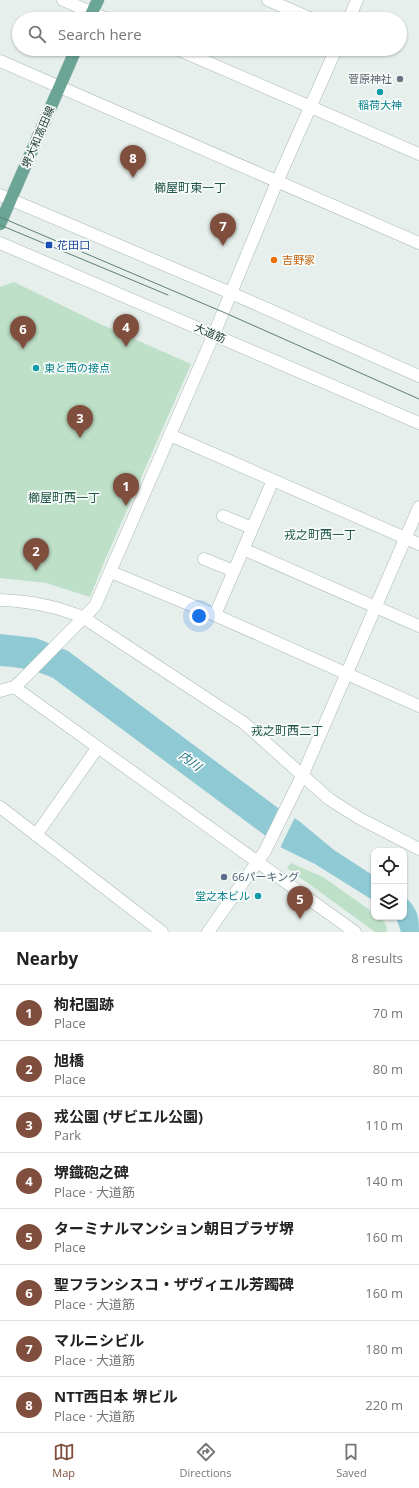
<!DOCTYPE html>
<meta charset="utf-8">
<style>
:root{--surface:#fff;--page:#f6f6f6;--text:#222;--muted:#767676;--line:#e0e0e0;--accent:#804e3d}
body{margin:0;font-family:"Open Sans","Noto Sans JP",sans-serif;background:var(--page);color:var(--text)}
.controls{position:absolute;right:12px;bottom:12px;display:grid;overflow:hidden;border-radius:8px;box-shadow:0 1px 3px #0004}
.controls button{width:36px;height:36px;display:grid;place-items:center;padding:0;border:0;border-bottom:1px solid var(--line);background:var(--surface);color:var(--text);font:20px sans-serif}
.you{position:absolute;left:199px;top:616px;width:14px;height:14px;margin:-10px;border:3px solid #fff;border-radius:50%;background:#1a73e8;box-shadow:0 0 0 6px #1a73e833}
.badge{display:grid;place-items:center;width:26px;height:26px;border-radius:50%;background:var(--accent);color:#fff;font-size:13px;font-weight:700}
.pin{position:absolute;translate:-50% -33px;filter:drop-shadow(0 1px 2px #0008)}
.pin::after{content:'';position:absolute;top:21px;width:14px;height:12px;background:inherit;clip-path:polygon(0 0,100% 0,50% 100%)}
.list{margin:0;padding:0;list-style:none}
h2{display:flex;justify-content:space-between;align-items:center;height:52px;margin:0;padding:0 16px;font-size:17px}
h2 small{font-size:13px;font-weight:400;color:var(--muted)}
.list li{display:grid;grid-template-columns:26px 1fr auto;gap:12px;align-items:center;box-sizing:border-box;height:56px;padding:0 16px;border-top:1px solid var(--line)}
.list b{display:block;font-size:15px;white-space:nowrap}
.list p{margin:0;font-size:13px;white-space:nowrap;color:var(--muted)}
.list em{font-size:13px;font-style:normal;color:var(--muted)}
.icon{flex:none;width:22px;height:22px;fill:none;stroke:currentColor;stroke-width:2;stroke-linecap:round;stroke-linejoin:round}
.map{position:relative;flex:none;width:419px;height:932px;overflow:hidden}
.search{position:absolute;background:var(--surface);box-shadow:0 1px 3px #0004;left:12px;right:12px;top:12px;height:44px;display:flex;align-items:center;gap:10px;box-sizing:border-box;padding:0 14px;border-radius:22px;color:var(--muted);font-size:15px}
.sheet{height:500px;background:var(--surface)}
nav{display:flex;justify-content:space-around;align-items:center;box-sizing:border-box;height:56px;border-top:1px solid var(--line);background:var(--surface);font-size:11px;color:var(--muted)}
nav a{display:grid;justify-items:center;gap:2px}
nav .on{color:var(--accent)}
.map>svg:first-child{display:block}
.green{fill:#bfe0c8}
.water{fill:#8ec9d4}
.pier{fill:#e6efeb}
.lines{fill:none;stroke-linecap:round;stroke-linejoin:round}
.minor-casing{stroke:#a8b8b2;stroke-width:13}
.major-casing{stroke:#c2cac8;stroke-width:13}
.minor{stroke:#fff;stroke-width:12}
.major{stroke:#6aa596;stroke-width:12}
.tram{stroke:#5f7d75;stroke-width:1}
.worship-dot{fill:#6b7280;stroke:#f7fbf9;stroke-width:1.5}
.culture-dot{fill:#0f9aa8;stroke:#f7fbf9;stroke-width:1.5}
.transit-dot{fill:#1a4fb4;stroke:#f7fbf9;stroke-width:1.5}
.food-dot{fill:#e8710a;stroke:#f7fbf9;stroke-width:1.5}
.service-dot{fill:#5c6f8a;stroke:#f7fbf9;stroke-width:1.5}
.labels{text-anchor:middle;stroke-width:3.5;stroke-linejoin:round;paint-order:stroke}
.worship-label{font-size:11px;fill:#5b616d;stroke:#f7fbf9;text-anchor:end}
.culture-label{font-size:11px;fill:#0d838f;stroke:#f7fbf9}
.street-label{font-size:11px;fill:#24423a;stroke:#f7fbf9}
.transit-label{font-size:11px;fill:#164399;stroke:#f7fbf9;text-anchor:start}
.food-label{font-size:11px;fill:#c56008;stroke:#f7fbf9;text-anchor:start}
.service-label{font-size:11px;fill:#4e5e75;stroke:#f7fbf9;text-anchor:start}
.neighbourhood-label{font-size:12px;fill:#1f5548;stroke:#f7fbf9}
.water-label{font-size:12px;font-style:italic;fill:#1c6f80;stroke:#f7fbf9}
</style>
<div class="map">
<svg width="419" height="932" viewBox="0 0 419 932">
<rect width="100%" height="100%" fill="#e6efeb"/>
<path class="green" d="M14 282 98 323 191 364 105 560 90 597 46 583 0 578V287Z
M291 863 323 877 374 913V917C383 917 387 924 387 932H375L287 868Z"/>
<path class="water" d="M0 634 36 638 68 651 278 808 299 821 334 850 374 876V901L315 864 282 848 53 678C36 670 19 667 0 666Z
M404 896C417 908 419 915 419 932H401L396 917H404Z"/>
<path class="pier" d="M279 807 295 817 280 848 265 837Z"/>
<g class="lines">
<g class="minor-casing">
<path id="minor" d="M63 0 107 19
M268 0 312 19
M349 19 357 0
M177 49 419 154
M0 61 419 243
M0 195 231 293 419 376
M0 243 419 423
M170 435 419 544
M223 516 252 528
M243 549 419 626
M204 559 234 571
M111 572 215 615 419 706
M0 600C30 601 57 606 84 618L244 723 329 799 359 818 419 849
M215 615 273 480
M14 687 355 932
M0 691 14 687 21 681 95 606 214 334 277 182 336 49
M0 807 162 932
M36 835 98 747
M208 932 265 851 303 774 419 507"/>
</g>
<g class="major-casing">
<path id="major" d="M89 19 98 0
M0 224 76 49"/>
</g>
<use href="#minor" class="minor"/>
<use href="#major" class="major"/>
<path class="tram" d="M0 217 223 312 419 399
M0 225 168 295"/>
</g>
<circle class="worship-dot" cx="400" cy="79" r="4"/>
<g class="culture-dot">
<circle cx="380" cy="92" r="4"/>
<circle cx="36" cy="368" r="4"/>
<circle cx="258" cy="896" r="4"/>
</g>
<rect class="transit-dot" x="45" y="241" width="8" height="8" rx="2"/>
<circle class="food-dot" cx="274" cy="260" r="4"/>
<circle class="service-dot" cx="224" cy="877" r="4"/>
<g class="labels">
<g class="worship-label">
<text x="392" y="83">菅原神社</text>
</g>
<g class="culture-label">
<text x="380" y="109">稲荷大神</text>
<text x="44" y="372" text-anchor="start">東と西の接点</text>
<text x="250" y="900" text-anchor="end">堂之本ビル</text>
</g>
<g class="street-label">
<text transform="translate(38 137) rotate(-67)" y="4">堺大和高田線</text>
<text transform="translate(210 333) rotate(23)" y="4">大道筋</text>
</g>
<g class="transit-label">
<text x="57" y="249">花田口</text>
</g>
<g class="food-label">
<text x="282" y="264">吉野家</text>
</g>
<g class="service-label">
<text x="232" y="881">66パーキング</text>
</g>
<g class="neighbourhood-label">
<text x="190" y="192">櫛屋町東一丁</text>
<text x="64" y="502">櫛屋町西一丁</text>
<text x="320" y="539">戎之町西一丁</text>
<text x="287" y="735">戎之町西二丁</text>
</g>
<g class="water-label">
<text transform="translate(190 761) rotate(36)" y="4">内川</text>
</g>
</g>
</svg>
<div class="controls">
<button><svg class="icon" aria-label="locate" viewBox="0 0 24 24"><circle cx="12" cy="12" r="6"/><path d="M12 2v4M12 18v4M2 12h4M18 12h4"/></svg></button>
<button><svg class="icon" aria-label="layers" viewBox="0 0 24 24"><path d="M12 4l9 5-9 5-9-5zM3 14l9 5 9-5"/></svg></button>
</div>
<div class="you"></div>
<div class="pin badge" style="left:126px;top:506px">1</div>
<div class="pin badge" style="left:36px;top:571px">2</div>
<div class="pin badge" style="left:80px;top:438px">3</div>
<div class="pin badge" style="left:126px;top:347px">4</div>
<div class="pin badge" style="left:300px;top:919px">5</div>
<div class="pin badge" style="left:23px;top:349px">6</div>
<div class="pin badge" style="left:223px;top:246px">7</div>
<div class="pin badge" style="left:133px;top:178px">8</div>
<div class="search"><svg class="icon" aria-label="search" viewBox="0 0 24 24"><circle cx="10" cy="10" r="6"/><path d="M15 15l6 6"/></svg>Search here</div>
</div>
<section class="sheet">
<h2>Nearby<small>8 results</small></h2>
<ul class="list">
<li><span class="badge">1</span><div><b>枸杞園跡</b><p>Place</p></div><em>70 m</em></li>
<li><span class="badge">2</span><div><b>旭橋</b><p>Place</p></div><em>80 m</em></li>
<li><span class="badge">3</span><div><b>戎公園 (ザビエル公園)</b><p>Park</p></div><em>110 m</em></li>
<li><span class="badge">4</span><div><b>堺鐡砲之碑</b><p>Place · 大道筋</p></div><em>140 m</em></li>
<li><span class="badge">5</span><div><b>ターミナルマンション朝日プラザ堺</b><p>Place</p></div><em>160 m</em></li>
<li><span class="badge">6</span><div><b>聖フランシスコ・ザヴィエル芳躅碑</b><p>Place · 大道筋</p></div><em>160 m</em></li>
<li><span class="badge">7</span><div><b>マルニシビル</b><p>Place · 大道筋</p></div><em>180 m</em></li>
<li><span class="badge">8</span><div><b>NTT西日本 堺ビル</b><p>Place · 大道筋</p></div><em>220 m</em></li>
</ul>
</section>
<nav>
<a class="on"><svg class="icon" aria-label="map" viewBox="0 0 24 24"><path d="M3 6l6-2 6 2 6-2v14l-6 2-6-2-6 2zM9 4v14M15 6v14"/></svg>Map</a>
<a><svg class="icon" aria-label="directions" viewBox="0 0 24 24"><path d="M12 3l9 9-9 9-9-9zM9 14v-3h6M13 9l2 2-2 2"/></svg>Directions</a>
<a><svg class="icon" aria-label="saved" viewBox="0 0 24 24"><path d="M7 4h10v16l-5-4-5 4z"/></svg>Saved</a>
</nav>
